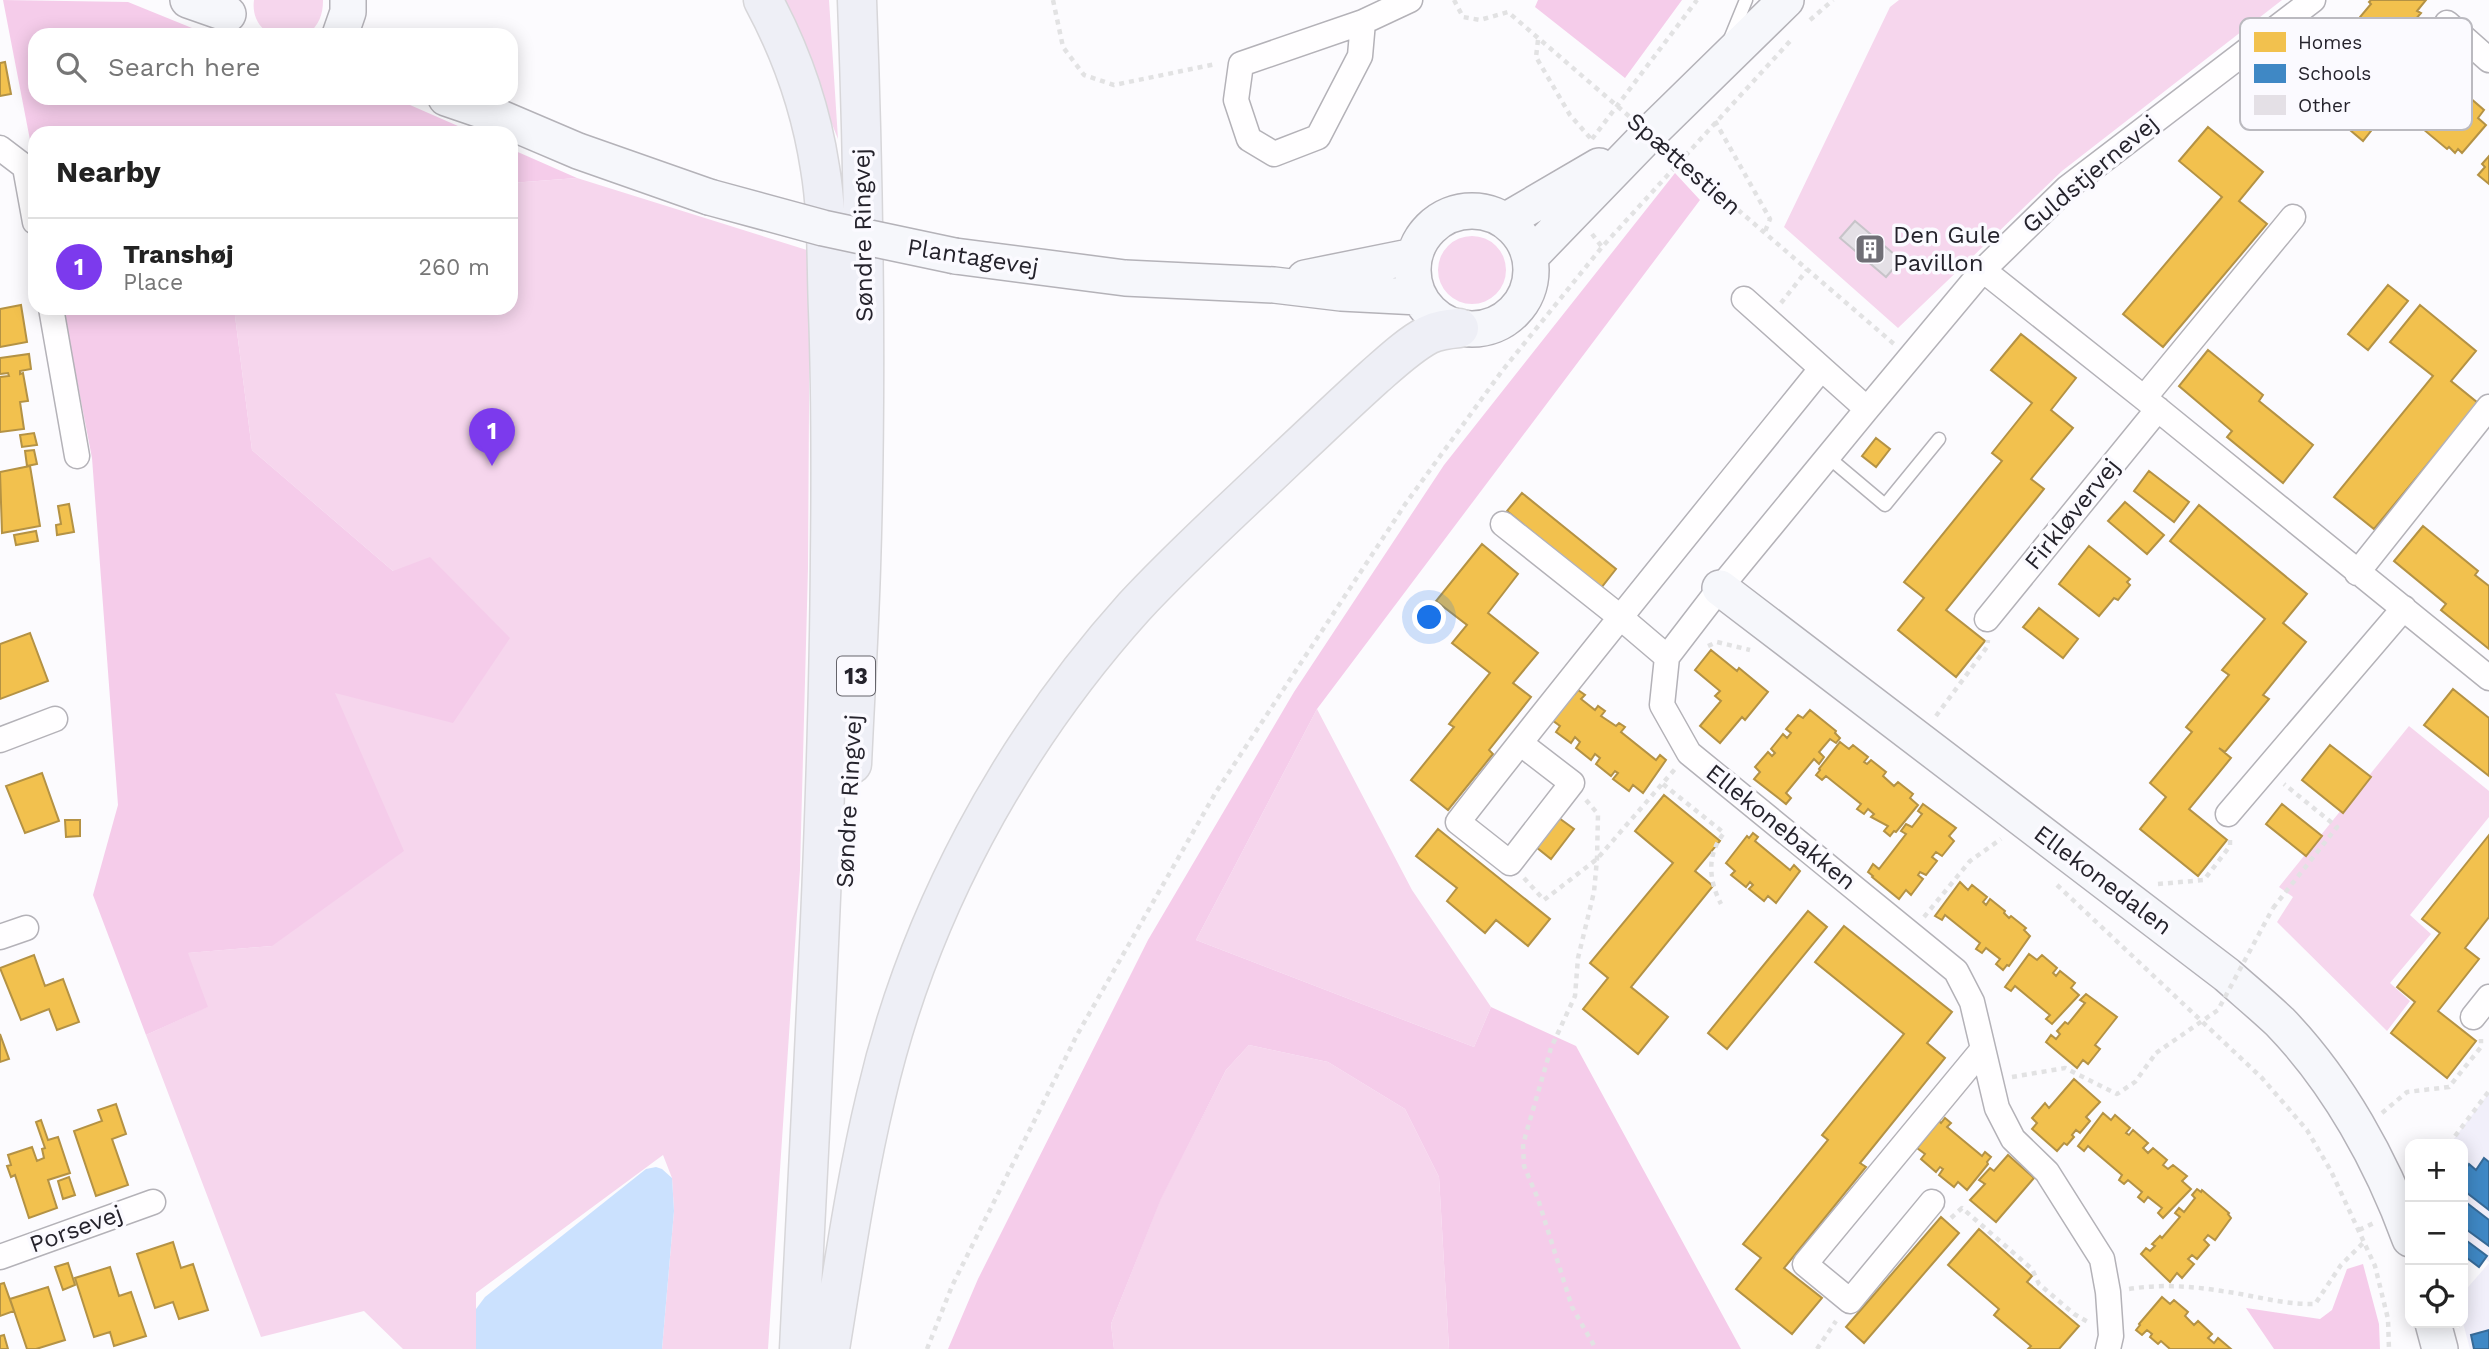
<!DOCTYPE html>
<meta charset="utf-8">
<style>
:root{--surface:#fff;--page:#f2f2f2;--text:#222;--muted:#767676;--line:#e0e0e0;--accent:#7c3aed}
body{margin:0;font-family:"Work Sans",sans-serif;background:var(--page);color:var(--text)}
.controls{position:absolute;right:21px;bottom:21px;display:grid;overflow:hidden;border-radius:14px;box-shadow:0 4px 18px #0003}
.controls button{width:63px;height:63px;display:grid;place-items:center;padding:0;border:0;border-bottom:2px solid var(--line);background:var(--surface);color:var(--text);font:35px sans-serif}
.you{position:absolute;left:1430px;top:618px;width:24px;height:24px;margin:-18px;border:5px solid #fff;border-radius:50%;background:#1a73e8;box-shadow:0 0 0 10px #1a73e833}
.badge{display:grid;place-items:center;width:46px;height:46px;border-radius:50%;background:var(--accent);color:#fff;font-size:23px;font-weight:700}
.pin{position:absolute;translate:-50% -58px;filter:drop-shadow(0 2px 4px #0008)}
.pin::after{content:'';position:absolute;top:37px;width:24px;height:21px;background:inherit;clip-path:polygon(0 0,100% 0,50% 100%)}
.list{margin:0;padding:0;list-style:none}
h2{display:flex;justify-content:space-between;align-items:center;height:91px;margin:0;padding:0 28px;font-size:30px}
h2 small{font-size:23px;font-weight:400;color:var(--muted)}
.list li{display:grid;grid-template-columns:46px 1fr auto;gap:21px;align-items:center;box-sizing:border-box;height:98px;padding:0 28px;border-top:2px solid var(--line)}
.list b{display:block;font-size:26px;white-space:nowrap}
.list p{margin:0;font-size:23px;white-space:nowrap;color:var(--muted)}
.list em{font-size:23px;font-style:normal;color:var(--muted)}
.icon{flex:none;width:38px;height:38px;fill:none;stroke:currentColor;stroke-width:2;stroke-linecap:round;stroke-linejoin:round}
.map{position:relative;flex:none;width:2489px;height:1349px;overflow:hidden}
.search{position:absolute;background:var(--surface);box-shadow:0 4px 18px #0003;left:28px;top:28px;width:490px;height:77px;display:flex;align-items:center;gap:18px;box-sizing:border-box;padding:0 24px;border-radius:21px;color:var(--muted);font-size:26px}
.panel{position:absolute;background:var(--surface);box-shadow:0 4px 18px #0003;left:28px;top:126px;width:490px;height:189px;border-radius:21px}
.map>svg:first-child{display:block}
.built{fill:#f1effa}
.green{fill:#f6d6ed}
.forest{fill:#f5ccea}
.water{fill:#cbe1fe}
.homes{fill:#f2c14e;stroke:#b49244;stroke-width:2}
.schools{fill:#3f88c5;stroke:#376a97;stroke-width:2}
.building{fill:#e4e0e6;stroke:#c7c4c9;stroke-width:2}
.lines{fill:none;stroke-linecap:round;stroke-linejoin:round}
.lane-casing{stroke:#b4b2b8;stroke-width:15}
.street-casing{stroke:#b4b2b8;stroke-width:27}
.secondary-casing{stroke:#b4b2b8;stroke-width:38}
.primary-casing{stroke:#d7d6d9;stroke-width:41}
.path{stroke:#e2e2e3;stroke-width:4.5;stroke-dasharray:5 5;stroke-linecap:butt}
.lane{stroke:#fffeff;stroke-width:12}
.street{stroke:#fffeff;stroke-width:24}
.secondary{stroke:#f6f7fb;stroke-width:35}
.primary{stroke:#eeeff6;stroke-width:38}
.secondary-bridge-casing{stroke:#b4b2b8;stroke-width:38;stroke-linecap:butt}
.path-bridge{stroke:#e2e2e3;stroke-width:4.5;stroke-dasharray:5 5;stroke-linecap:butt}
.secondary-bridge{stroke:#f6f7fb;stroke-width:35}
.labels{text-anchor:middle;stroke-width:7;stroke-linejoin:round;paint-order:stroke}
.shield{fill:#fbfaff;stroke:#65646b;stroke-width:2}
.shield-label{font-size:23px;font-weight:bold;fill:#25232c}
.street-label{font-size:24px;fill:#25232c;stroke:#fbfaff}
.poi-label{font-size:24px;fill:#25232c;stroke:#fbfaff;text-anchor:start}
.key{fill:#fbfaff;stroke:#bbbac0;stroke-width:2}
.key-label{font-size:19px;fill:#25232c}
</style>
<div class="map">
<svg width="2489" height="1349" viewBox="0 0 2489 1349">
<rect width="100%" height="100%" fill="#fcfbfe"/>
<path class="built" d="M2489 1093V1262L2463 1241V1144H2450Z
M2489 1263V1349H2470L2463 1323V1293Z"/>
<path class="green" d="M254 0H323C323 15 319 25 307 35H271C258 27 252 15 254 0Z
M780 0H829L838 139 785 7Z
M1899 0H2282L2062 171 1898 328 1784 227 1890 7Z
M577 178 810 251 808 568 800 870 768 1349H662L674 1211 672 1178 663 1155 476 1293V1349H403L364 1311 261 1337 146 1035 207 1007 187 953 272 946 335 693 393 571 252 450 234 308H511V183Z
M1438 270a34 34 0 1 1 68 0a34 34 0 1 1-68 0Z
M1317 709 1412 890 1491 1007 1474 1047 1196 940Z
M2409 726 2489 791V817L2410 915 2431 934 2390 983 2410 1001 2387 1031 2277 922 2293 897 2279 887Z
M1249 1045 1328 1062 1405 1109 1439 1177 1449 1349H1114L1111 1324 1161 1198 1226 1070Z"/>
<path class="forest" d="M3 0 128 2 192 28 200 35H35V98H394L474 133H35V166Z
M1538 0H1682L1625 78 1535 7Z
M511 149 577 178 511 183Z
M1675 173 1700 200 1317 709 1196 940 1474 1047 1491 1007 1576 1046 1741 1349H1449L1439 1177 1405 1109 1328 1062 1249 1045 1226 1070 1161 1199 1111 1324 1114 1349H948L978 1279 1148 940 1294 692 1444 465Z
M63 308H234L252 450 393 571 430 557 510 638 453 723 335 693 404 851 272 946 188 953 208 1007 146 1035 93 895 118 805 92 458Z
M2363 1264 2379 1324 2380 1349H2274L2246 1308 2320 1319 2332 1310 2347 1269Z"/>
<path class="water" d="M656 1167 662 1169 672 1178 674 1211 662 1349H476V1309L485 1297 646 1169Z"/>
<path class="homes" d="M2371 0H2426L2417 11 2421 13 2409 27 2406 24 2372 62 2347 39 2364 20 2360 17 2371 4 2369 2Z
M5 62 11 94 0 96V63Z
M2349 64 2370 81 2362 91 2384 109 2404 84 2419 96 2398 122 2396 120 2389 129 2383 124 2390 115 2386 112 2363 141 2331 114 2321 127 2307 115Z
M2447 78 2484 110 2478 118 2486 125 2462 153 2458 149 2455 153 2449 147 2447 149 2423 129 2431 120 2419 110Z
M2208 127 2263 172 2239 201 2267 224 2163 347 2123 314 2222 197 2179 161Z
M2489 156V184L2478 175 2485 167 2482 164Z
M2388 285 2408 301 2368 350 2348 334Z
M21 305 27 342 0 347V309Z
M2420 305 2476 351 2451 381 2478 403 2374 529 2334 497 2433 376 2390 342Z
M2021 334 2076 378 2051 410 2073 428 2031 479 2044 489 1946 610 1985 641 1956 677 1898 630 1924 598 1904 582 2002 461 1992 453 2032 403 1991 370Z
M2208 350 2263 395 2259 401 2313 445 2283 483 2227 437 2232 431 2179 386Z
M29 354 31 369 20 371V374L23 373 28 401 20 402 24 429 0 432V377L9 376 8 373 0 374V358Z
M34 433 37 445 22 447 20 435Z
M1876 438 1890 449 1876 467 1862 456Z
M34 450 37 464 27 466 25 451Z
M30 466 40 526 2 533 0 472Z
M2149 471 2189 502 2174 522 2134 491Z
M1522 493 1616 569 1601 588 1507 511Z
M2125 502 2164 535 2147 554 2108 521Z
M69 504 74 532 57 535 56 525 61 524 58 506Z
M2199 505 2307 594 2283 623 2306 642 2263 695 2269 699 2225 752 2219 748 2231 758 2189 809 2227 840 2198 876 2140 829 2166 797 2150 783 2192 732 2186 727 2229 675 2222 670 2265 619 2170 541Z
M2423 526 2478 571 2475 575 2489 586V649L2441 610 2446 604 2394 561Z
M36 531 38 541 16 545 14 535Z
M1482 544 1518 574 1488 613 1538 653 1513 683 1531 697 1489 750 1493 754 1448 810 1411 780 1454 727 1449 724 1490 673 1452 643 1467 625 1436 601Z
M2089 546 2130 579 2127 582 2130 585 2118 600 2114 598 2099 616 2059 584Z
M2039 608 2078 639 2063 658 2023 627Z
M30 633 48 681 0 699V644Z
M1711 650 1737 671 1739 668 1768 692 1745 720 1742 717 1720 743 1700 726 1721 701 1715 696 1720 691 1695 670Z
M2453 689 2489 718V776L2424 725Z
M1578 690 1585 695 1581 699 1595 710 1598 706 1605 711 1601 716 1616 726 1619 723 1625 727 1621 732 1656 760 1660 755 1666 760 1643 793 1633 785 1629 791 1613 779 1618 773 1615 771 1611 776 1596 764 1600 758 1595 754 1591 760 1576 748 1580 742 1575 737 1571 743 1556 732 1560 726 1552 720 1573 693 1575 694Z
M1810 710 1836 731 1835 733 1840 738 1836 743 1830 739 1819 752 1824 757 1819 764 1814 759 1786 793 1791 798 1786 804 1754 779 1760 772 1755 767 1768 752 1772 756 1775 753 1771 749 1783 734 1787 738 1791 733 1786 729 1798 715 1803 718Z
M1840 742 1849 749 1853 745 1868 757 1864 762 1867 764 1871 760 1886 772 1883 776 1894 786 1898 782 1913 794 1910 798 1918 805 1896 832 1894 831 1890 836 1884 831 1888 826 1871 817 1874 814 1868 809 1864 814 1857 809 1861 804 1826 776 1822 780 1816 775 1820 770 1819 769Z
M2330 745 2371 777 2343 813 2302 780Z
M42 773 59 821 25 833 6 786Z
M1664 795 1720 841 1695 871 1713 886 1631 987 1668 1017 1638 1054 1583 1009 1608 978 1590 963 1673 863 1635 831Z
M1923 804 1956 828 1949 836 1954 841 1942 856 1936 852 1932 857 1937 861 1926 875 1920 872 1918 875 1923 879 1911 895 1906 890 1899 899 1872 877 1873 876 1868 872 1873 864 1879 869 1906 834 1901 831 1906 824 1912 827 1922 814 1918 811Z
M2282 804 2322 836 2306 856 2266 824Z
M1559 818 1574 829 1551 859 1536 847Z
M65 820H80V836L66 837Z
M1438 829 1550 919 1528 946 1496 920 1485 933 1447 901 1457 888 1416 856Z
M1753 833 1758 837 1755 841 1790 870 1794 865 1800 871 1776 903 1768 896 1764 901 1749 889 1753 885 1750 882 1746 887 1731 875 1735 871 1726 863 1747 836 1749 838Z
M2489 835V917L2465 948 2479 959 2438 1011 2476 1041 2447 1078 2391 1033 2415 1002 2397 987 2440 933 2422 919Z
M1960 882 1968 890 1972 885 1987 897 1983 902 1986 905 1990 899 2005 911 2004 913 2009 918 2011 916 2026 928 2024 930 2030 936 2009 966 2007 965 2003 970 1996 964 2000 959 1986 948 1982 953 1976 949 1980 943 1945 915 1942 920 1935 916Z
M1808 911 1827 927 1727 1049 1708 1033Z
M1844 926 1952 1012 1927 1043 1945 1058 1860 1163 1866 1167 1784 1268 1822 1298 1792 1334 1736 1289 1761 1258 1743 1244 1828 1140 1822 1135 1904 1034 1815 962Z
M2029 954 2037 960 2042 955 2057 968 2053 973 2056 976 2060 971 2075 983 2071 988 2079 995 2052 1024 2046 1019 2050 1015 2015 986 2011 991 2005 987Z
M34 955 45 986 63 979 79 1022 57 1030 49 1009 21 1020 0 968Z
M2086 994 2117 1017 2095 1045 2100 1049 2088 1064 2083 1060 2077 1068 2046 1042 2051 1035 2056 1039 2060 1034 2057 1031 2065 1022 2068 1024 2085 1003 2080 1000Z
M0 1034 9 1059 0 1062Z
M2074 1079 2100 1102 2086 1117 2090 1121 2080 1133 2076 1130 2072 1135 2074 1137 2067 1145 2064 1143 2057 1151 2032 1129 2037 1123 2032 1118 2045 1103 2049 1108Z
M116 1104 126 1134 112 1139 128 1185 96 1196 74 1131 102 1121 98 1110Z
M2103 1113 2111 1120 2115 1115 2130 1128 2126 1133 2129 1135 2133 1130 2148 1143 2143 1148 2148 1153 2153 1148 2167 1160 2163 1165 2168 1169 2173 1165 2187 1176 2182 1181 2191 1189 2163 1218 2158 1213 2162 1208 2148 1197 2144 1202 2138 1197 2142 1192 2128 1180 2124 1184 2119 1180 2122 1175 2088 1146 2084 1151 2078 1146Z
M1945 1118 1951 1123 1947 1127 1982 1156 1985 1152 1991 1157 1987 1162 1988 1164 1967 1190 1958 1182 1954 1187 1939 1175 1943 1169 1940 1167 1936 1172 1921 1159 1925 1154 1917 1148 1939 1121 1941 1123Z
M41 1120 48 1140 58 1137 70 1173 48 1180 57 1208 29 1218 15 1175 11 1177 7 1166 11 1165 8 1155 32 1147 37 1161 44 1158 42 1149 45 1148 36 1122Z
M2008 1155 2034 1178 1996 1222 1970 1200 1985 1184 1979 1180 1990 1168 1994 1171Z
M69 1177 75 1195 63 1199 58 1181Z
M2197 1189 2201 1192 2202 1190 2229 1213 2228 1214 2231 1218 2215 1240 2208 1235 2204 1240 2209 1245 2197 1259 2192 1255 2188 1259 2194 1264 2182 1278 2177 1273 2170 1282 2141 1254 2146 1248 2150 1251 2155 1246 2152 1244 2160 1236 2162 1238 2180 1217 2175 1213 2179 1208 2184 1212 2195 1198 2192 1195Z
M1941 1217 1959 1233 1864 1343 1846 1327Z
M1979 1229 2032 1276 2027 1282 2079 1326 2059 1349H2028L2031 1346 1994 1315 1999 1309 1948 1265Z
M173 1242 181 1268 193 1264 208 1310 179 1319 173 1302 155 1308 137 1254Z
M68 1263 75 1285 63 1290 55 1267Z
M110 1267 119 1296 131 1292 146 1336 114 1346 110 1332 94 1337 75 1278Z
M4 1283 14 1311 0 1316V1284Z
M48 1287 65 1340 36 1349H27L10 1299Z
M2162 1297 2170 1304 2174 1300 2188 1312 2185 1316 2194 1325 2198 1321 2212 1334 2208 1338 2214 1343 2218 1338 2231 1349H2170L2161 1341 2158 1344 2150 1337 2152 1334 2147 1330 2142 1335 2136 1330 2140 1325 2139 1324Z
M4 1335 8 1349H0V1336Z"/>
<path class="schools" d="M2484 1158 2489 1162V1210L2467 1193 2463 1199V1173L2469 1164 2476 1170Z
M2463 1200 2489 1220V1246L2463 1227Z
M2463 1238 2487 1256 2479 1267 2463 1255Z
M2489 1330V1349H2474L2471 1335Z"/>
<path class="building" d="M1855 221 1901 260 1886 277 1840 238Z"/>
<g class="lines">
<g class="lane-casing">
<path id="lane" d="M1730 39 1746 0
M1828 457 1885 505 1939 439"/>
</g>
<g class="street-casing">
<path id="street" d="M1363 22 1360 56 1318 137 1274 154 1249 139 1236 100 1241 64 1363 22 1410 0
M2447 23 2489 60
M0 148 25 167 35 222
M1983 270 2144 398 2489 678
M1744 299 1867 409
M51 308 77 456
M2144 398 2293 217
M1503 524 1620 617 1667 657
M2357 573 2489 407
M1987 619 2158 409
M0 740 55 719
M1520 743 1572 783 1510 863 1458 822C1577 669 1699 520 1821 369
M2228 814 2404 608
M0 937 26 928
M2473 1017 2489 997
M1932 1202 1850 1301 1805 1264 1983 1049
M0 1257 153 1202
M2108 1349 2111 1336 2108 1292 2102 1259 2047 1172 2013 1139 1997 1108 1972 1002 1956 971 1689 753 1662 705 1667 657 1720 588 1867 409 1983 270 2067 188 2313 0"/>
</g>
<g class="secondary-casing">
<path id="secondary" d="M188 0 228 14
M340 35 348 12V0
M446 98 484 111 578 151 709 197
M1413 270a59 59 0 1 1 118 0a59 59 0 1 1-118 0Z
M1505 221 1599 166
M955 256 1125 278 1274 285 1341 293 1419 297
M1530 257 1647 136 1786 0
M1305 278 1414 256
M1720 588 2227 975C2245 991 2263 1006 2280 1022 2338 1082 2382 1162 2410 1239
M2433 1323 2440 1349"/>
</g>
<g class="primary-casing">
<path id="primary" d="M763 0C791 52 811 109 820 168 828 215 826 263 828 311 831 393 831 475 830 557 828 821 812 1085 799 1349
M852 764C855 699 859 633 861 568 867 379 864 189 857 0
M830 1349C844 1264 856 1179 876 1096 918 915 1010 745 1134 607 1182 555 1236 507 1287 458 1316 431 1344 404 1374 377 1390 363 1409 345 1428 335 1438 330 1448 329 1459 328"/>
</g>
<path class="path" d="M1053 0 1063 47 1084 75 1114 85 1216 64
M1454 0 1463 17 1480 20 1508 12 1595 87
M1810 20 1833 0
M1538 40 1536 57 1570 115 1592 140
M1715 121 1770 219 1764 234
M1592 139 1697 0
M1723 197 1894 344
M1592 234 1602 247
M1781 303 1807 270
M1708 646 1717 642 1750 650
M1936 716 1987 647 1988 640
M1663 784 1724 833C1706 855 1709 881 1721 904
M1586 800 1598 814 1597 859 1594 892 1578 958 1575 996 1551 1048 1523 1144 1524 1166 1538 1199 1572 1307 1596 1349
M1524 878 1544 900 1597 859 1675 769
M2158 884 2204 880 2230 846V836
M2057 885 2262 1078 2307 1130 2331 1171 2375 1266 2388 1319 2389 1349
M2273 908 2337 827 2284 784
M1924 917 1970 861 2001 839
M2012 1077 2065 1068 2117 1094 2135 1082 2156 1053
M2382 1113 2407 1092 2449 1087 2481 1047V1039
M2449 1144 2489 1091
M1951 1218 1962 1208 2032 1269 2039 1284 2074 1314 2088 1322
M2359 1230 2374 1223
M2129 1289C2160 1284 2191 1286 2222 1291 2253 1295 2283 1305 2315 1304L2341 1265 2365 1241
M927 1349 952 1286 1077 1035 1216 792 1406 503 1502 371 1602 247 1792 39
M1817 1349 1836 1321"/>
<use href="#lane" class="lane"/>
<use href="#street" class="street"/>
<use href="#secondary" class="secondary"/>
<use href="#primary" class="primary"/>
<g class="secondary-bridge-casing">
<path id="secondary-bridge" d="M709 197 823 228 955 256"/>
</g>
<path class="path-bridge" d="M1595 87 1723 197
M2156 1053 2218 1010 2273 908"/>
<use href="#secondary-bridge" class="secondary-bridge"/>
</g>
<defs>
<g id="building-square" transform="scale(1.575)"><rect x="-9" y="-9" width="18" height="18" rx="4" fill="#706f76" stroke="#fbfaff"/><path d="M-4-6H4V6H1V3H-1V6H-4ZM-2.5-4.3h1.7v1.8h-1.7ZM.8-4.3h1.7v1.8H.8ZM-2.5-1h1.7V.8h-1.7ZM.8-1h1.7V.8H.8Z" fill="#fff"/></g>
</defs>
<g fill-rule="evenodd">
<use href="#building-square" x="1870" y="249"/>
</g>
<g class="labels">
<rect class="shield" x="837" y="656.5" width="38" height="39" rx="5"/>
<g class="shield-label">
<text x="856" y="684">13</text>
</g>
<g class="street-label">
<text transform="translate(1684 164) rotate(41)" y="8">Spættestien</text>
<text transform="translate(2090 174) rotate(-40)" y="8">Guldstjernevej</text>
<text transform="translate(863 235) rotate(-91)" y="8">Søndre Ringvej</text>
<text transform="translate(973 257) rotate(9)" y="8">Plantagevej</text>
<text transform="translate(2072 514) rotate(-51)" y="8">Firkløvervej</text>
<text transform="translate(849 801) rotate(-87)" y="8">Søndre Ringvej</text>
<text transform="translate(1781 827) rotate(39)" y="8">Ellekonebakken</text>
<text transform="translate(2103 880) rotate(37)" y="8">Ellekonedalen</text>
<text transform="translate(76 1229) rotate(-20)" y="8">Porsevej</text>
</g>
<g class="poi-label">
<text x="1893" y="243">Den Gule<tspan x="1893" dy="28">Pavillon</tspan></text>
</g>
</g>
<rect x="2240" y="18" width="232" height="112" rx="10" class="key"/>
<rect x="2254" y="32" width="32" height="20" fill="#f2c14e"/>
<rect x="2254" y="64" width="32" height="19" fill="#3f88c5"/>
<rect x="2254" y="95" width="32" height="20" fill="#e4e0e6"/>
<g class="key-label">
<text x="2298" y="49">Homes</text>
<text x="2298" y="80">Schools</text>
<text x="2298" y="112">Other</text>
</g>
</svg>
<div class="controls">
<button>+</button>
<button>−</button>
<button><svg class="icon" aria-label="locate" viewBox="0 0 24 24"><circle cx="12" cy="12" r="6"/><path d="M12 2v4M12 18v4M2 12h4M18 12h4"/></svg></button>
</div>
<div class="you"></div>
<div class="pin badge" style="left:492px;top:466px">1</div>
<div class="search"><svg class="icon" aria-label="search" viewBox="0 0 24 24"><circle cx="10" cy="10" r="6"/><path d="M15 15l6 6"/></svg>Search here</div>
<section class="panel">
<h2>Nearby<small></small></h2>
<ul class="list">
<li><span class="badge">1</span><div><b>Transhøj</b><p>Place</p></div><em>260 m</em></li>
</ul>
</section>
</div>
